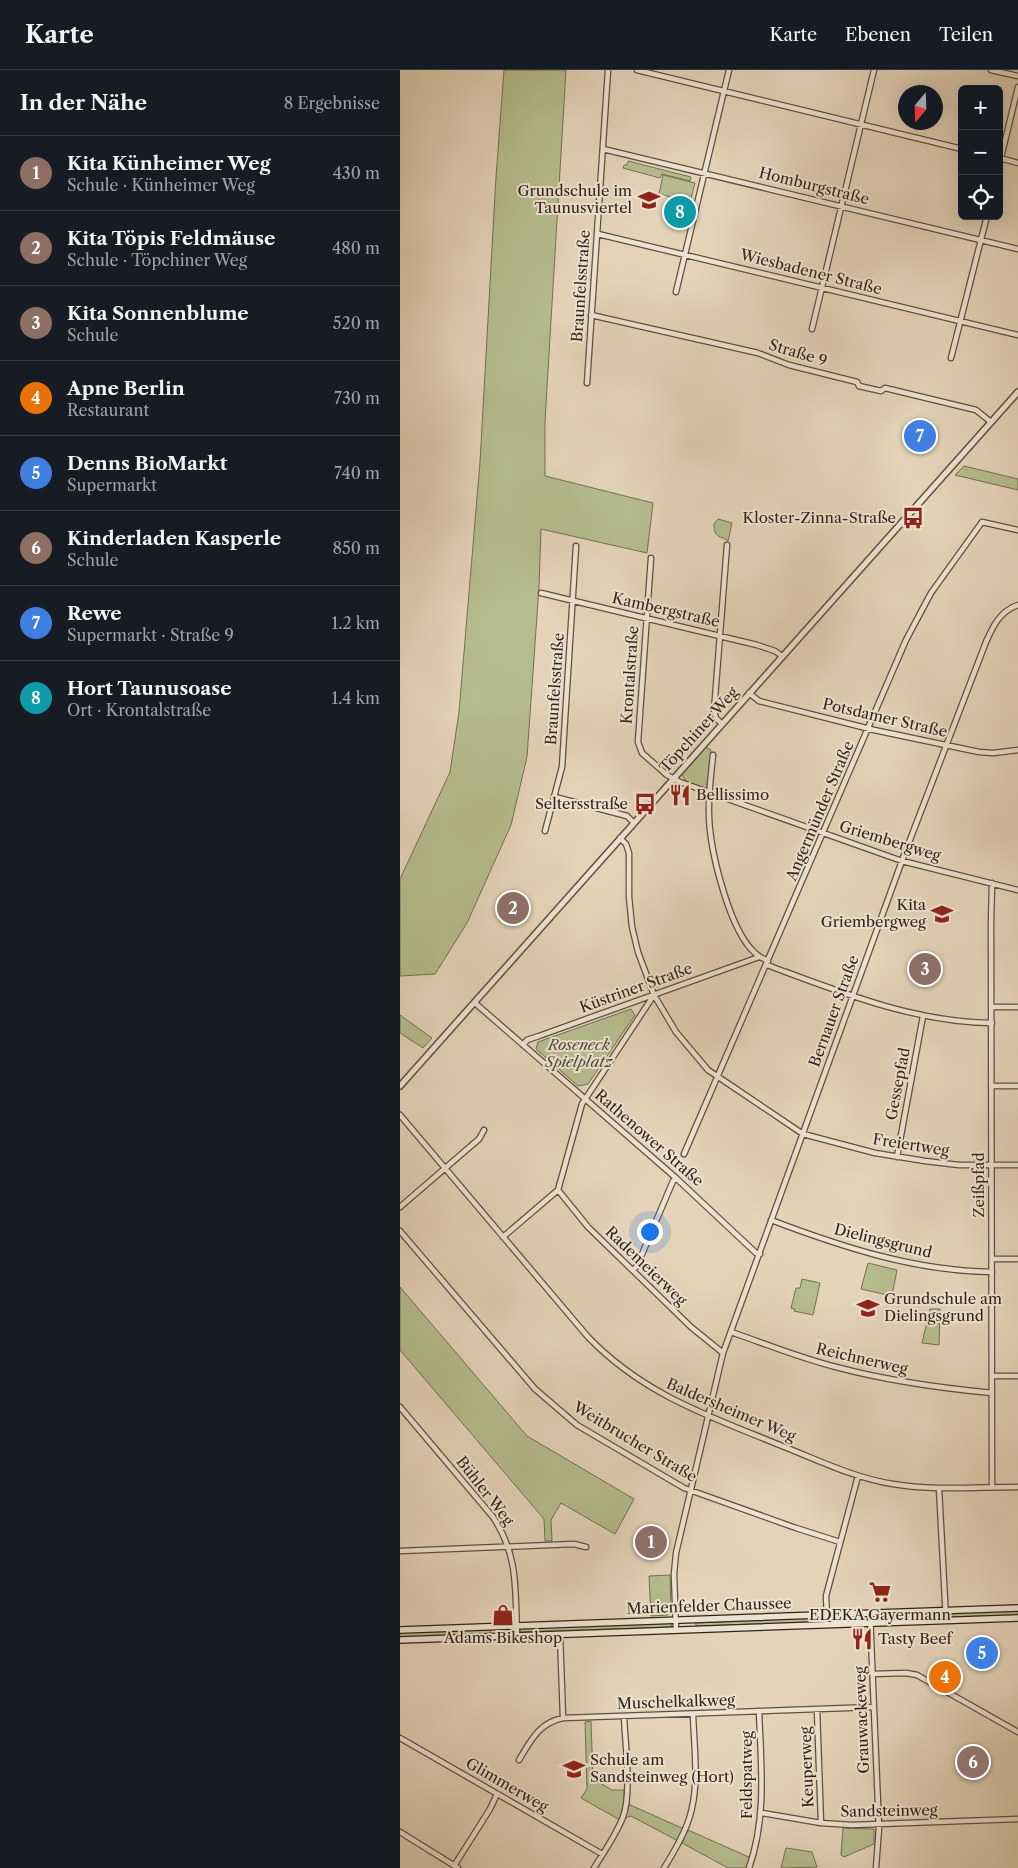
<!DOCTYPE html>
<html lang="de">
<meta charset="utf-8">
<style>
:root{--surface:#171b24;--page:#242831;--text:#f1f3f6;--muted:#9ea1a6;--line:#363941;--accent:#ea580c}
body{margin:0;font-family:"Libre Caslon Text",serif;background:var(--page);color:var(--text)}
.controls{position:absolute;right:15px;top:15px;display:grid;overflow:hidden;border-radius:8px;box-shadow:0 5px 20px #0002}
.controls button{width:45px;height:45px;display:grid;place-items:center;padding:0;border:0;border-bottom:1px solid var(--line);background:var(--surface);color:var(--text);font:25px sans-serif}
.compass{position:absolute;left:498px;top:15px;width:45px;height:45px;border-radius:50%;background:var(--surface);box-shadow:0 5px 20px #0002;rotate:199deg}
.you{position:absolute;left:249px;top:1161px;width:18px;height:18px;margin:-12px;border:4px solid #fff;border-radius:50%;background:#1a73e8;box-shadow:0 0 0 8px #1a73e833}
.badge{display:grid;place-items:center;width:32px;height:32px;border-radius:50%;background:var(--accent);color:#fff;font-size:16px;font-weight:700}
.pin{position:absolute;translate:-50% -50%;border:2px solid #fff;box-shadow:0 1px 5px #0006}
.list{margin:0;padding:0;list-style:none}
h2{display:flex;justify-content:space-between;align-items:center;height:65px;margin:0;padding:0 20px;font-size:21px}
h2 small{font-size:16px;font-weight:400;color:var(--muted)}
.list li{display:grid;grid-template-columns:32px 1fr auto;gap:15px;align-items:center;box-sizing:border-box;height:75px;padding:0 20px;border-top:1px solid var(--line)}
.list b{display:block;font-size:19px;white-space:nowrap}
.list p{margin:0;font-size:16px;white-space:nowrap;color:var(--muted)}
.list em{font-size:16px;font-style:normal;color:var(--muted)}
.icon{flex:none;width:28px;height:28px;fill:none;stroke:currentColor;stroke-width:2;stroke-linecap:round;stroke-linejoin:round}
.map{position:relative;flex:none;width:618px;height:1798px;overflow:hidden}
header{display:flex;align-items:center;gap:30px;box-sizing:border-box;height:70px;padding:0 25px;background:var(--surface);border-bottom:1px solid var(--line)}
header strong{font-size:24px}
nav{display:flex;gap:28px;margin-inline-start:auto;font-size:18px}
main{display:flex}
aside{flex:1;background:var(--surface)}
.map>svg:first-child{display:block}
.green{fill:#b5bc8e;stroke:#756f52}
.lines{fill:none;stroke-linecap:round;stroke-linejoin:round}
.minor-casing{stroke:#614e3f;stroke-width:7}
.tertiary-casing{stroke:#614e3f;stroke-width:8}
.secondary-casing{stroke:#352217;stroke-width:8}
.minor{stroke:#ede2d1;stroke-width:4.5}
.tertiary{stroke:#ede2d1;stroke-width:5}
.secondary{stroke:#ede2d1;stroke-width:5.5}
.labels{text-anchor:middle;stroke-width:4;stroke-linejoin:round;paint-order:stroke}
.street-label{font-size:15px;fill:#352217;stroke:#ede2d1}
.poi-label{font-size:15px;fill:#352217;stroke:#ede2d1;text-anchor:end}
.park-label{font-size:15px;font-style:italic;fill:#554835;stroke:#ede2d1}
</style>
<header>
<strong>Karte</strong>
<nav><a>Karte</a><a>Ebenen</a><a>Teilen</a></nav>
</header>
<main>
<aside>
<h2>In der Nähe<small>8 Ergebnisse</small></h2>
<ul class="list">
<li><span class="badge" style="background:#8d6e63">1</span><div><b>Kita Künheimer Weg</b><p>Schule · Künheimer Weg</p></div><em>430 m</em></li>
<li><span class="badge" style="background:#8d6e63">2</span><div><b>Kita Töpis Feldmäuse</b><p>Schule · Töpchiner Weg</p></div><em>480 m</em></li>
<li><span class="badge" style="background:#8d6e63">3</span><div><b>Kita Sonnenblume</b><p>Schule</p></div><em>520 m</em></li>
<li><span class="badge" style="background:#e8710a">4</span><div><b>Apne Berlin</b><p>Restaurant</p></div><em>730 m</em></li>
<li><span class="badge" style="background:#3f7fe0">5</span><div><b>Denns BioMarkt</b><p>Supermarkt</p></div><em>740 m</em></li>
<li><span class="badge" style="background:#8d6e63">6</span><div><b>Kinderladen Kasperle</b><p>Schule</p></div><em>850 m</em></li>
<li><span class="badge" style="background:#3f7fe0">7</span><div><b>Rewe</b><p>Supermarkt · Straße 9</p></div><em>1.2 km</em></li>
<li><span class="badge" style="background:#0f9aa8">8</span><div><b>Hort Taunusoase</b><p>Ort · Krontalstraße</p></div><em>1.4 km</em></li>
</ul>
</aside>
<div class="map">
<svg width="618" height="1798" viewBox="0 0 618 1798">
<rect width="100%" height="100%" fill="#e4d3b8"/>
<filter id="stains"><feTurbulence type="fractalNoise" baseFrequency=".004" numOctaves="4"/><feColorMatrix values="0 0 0 0 .2 0 0 0 0 .09 0 0 0 0 .02 0 0 0 .5 -.17"/></filter>
<radialGradient id="worn" r=".72"><stop offset=".6" stop-color="#630" stop-opacity="0"/><stop offset="1" stop-color="#630" stop-opacity=".3"/></radialGradient>
<path class="green" d="M104 0H166L145 351V406L253 433 247 483 141 459 139 517 127 687 111 755 67 853 35 904 0 906V809L50 702 59 642 80 392 96 107Z
M228 91 291 107 290 111 262 104 260 108 223 98 224 95H227Z
M263 105 295 113 290 132 259 124Z
M564 396 618 409V420L555 405Z
M318 449 332 453 328 471C319 465 314 468 314 454Z
M306 677 311 680 308 716 305 719 286 711 282 705Z
M231 939 235 945 188 1014 178 1016 136 979 138 972Z
M0 945 32 968 23 978 0 963Z
M468 1193 497 1200 492 1226 461 1219Z
M402 1209 420 1213 413 1245 394 1241 395 1239 391 1238 396 1218H400Z
M0 1217 127 1366 234 1429 215 1464 161 1433 151 1450 152 1471H145L144 1449 0 1280Z
M530 1239H540L539 1275 522 1273Z
M270 1505 271 1541 268 1545 251 1546 249 1506Z
M618 1540V1545L548 1547 549 1543Z
M449 1546 448 1551 297 1556 295 1553Z
M270 1552 272 1557 120 1562V1558Z
M89 1559 91 1562 89 1564 0 1567V1562Z
M191 1651 193 1709 212 1720H224V1734L220 1750 181 1728 187 1719 185 1652Z
M228 1734 284 1759 278 1771 231 1746 225 1748Z
M443 1758 474 1759V1774L444 1787 441 1785Z
M288 1760 351 1788 347 1798H328L282 1773Z
M386 1778 412 1782 417 1797 381 1798Z"/>
<g class="lines">
<g class="minor-casing">
<path id="minor" d="M237 0 562 79
M591 0 618 6
M203 79 618 179
M600 88 618 93
M599 96 618 17
M198 164 618 265
M276 222 329 0
M191 245 358 283 389 295 457 312 459 316 481 321 485 318 576 340 591 352
M412 259 474 0
M551 288 587 146
M187 313 208 0
M251 488 238 672 242 683 267 705 280 712 502 791 618 820
M141 523 357 575 375 581 382 586
M349 623 359 631 474 660 579 682 593 683 618 680
M322 654 316 648 314 641 327 475
M313 685C311 705 308 726 309 746 310 780 329 860 355 883 359 887 364 889 368 891
M155 727 227 746 234 753
M145 761 162 697 176 476
M220 768 226 774 229 783V827L232 857 238 882 254 925 276 962 308 1000 403 1064 475 1083 525 1091 559 1095H618
M367 895C440 922 513 952 592 953
M75 933 276 1108 356 1183 360 1184
M591 937H618
M123 975 127 970 139 966 359 887
M591 1016H618
M0 1045 188 1267C244 1325 309 1346 382 1376 418 1390 454 1408 493 1414 534 1421 576 1417 618 1417
M284 1084 506 570 531 523 582 452 618 460
M497 1087 523 946
M158 1120 188 1157 291 1257 323 1283
M158 1120 182 1034 254 925
M0 1137 79 1069 84 1060
M371 1150C442 1177 515 1201 592 1202
M0 1161 135 1319 177 1355 284 1418 396 1458 440 1472
M103 1167 158 1120
M592 1189H618
M233 1200 237 1196 273 1111 276 1108
M331 1262C366 1274 400 1288 436 1297 488 1311 540 1318 592 1323
M592 1306H618
M0 1337 93 1447C119 1486 115 1521 117 1566
M592 1417 591 853 592 813
M539 1418 546 1550
M0 1481 174 1474 186 1477
M470 1544 479 1758 476 1798
M427 1545 426 1526 458 1406
M276 1560 274 1504 276 1483 323 1283 503 788 586 572C593 556 600 541 618 535
M160 1564 163 1648
M473 1604 506 1603 517 1605 618 1662
M417 1640 421 1753
M0 1668 202 1784
M119 1690C131 1670 139 1653 163 1648L474 1637
M362 1743 421 1753 452 1755 618 1749
M0 1762 58 1798
M54 1796 90 1739 97 1724
M194 1798C204 1782 216 1765 223 1747 232 1723 225 1673 224 1646
M264 1798C274 1782 283 1767 289 1749 300 1716 294 1678 293 1644
M349 1798C367 1747 361 1694 359 1641"/>
</g>
<g class="tertiary-casing">
<path id="tertiary" d="M0 1016 618 322"/>
</g>
<g class="secondary-casing">
<path id="secondary" d="M0 1560 618 1538
M0 1570 618 1548"/>
</g>
<use href="#minor" class="minor"/>
<use href="#tertiary" class="tertiary"/>
<use href="#secondary" class="secondary"/>
</g>
<defs>
<g id="school-bare" transform="scale(1.725)"><path d="M0-5L7-2L0 1L-7-2ZM-4 1L0 2.5L4 1V4Q0 6-4 4Z" fill="#8f2418" stroke="#ede2d1" stroke-width="2.5" paint-order="stroke"/></g>
<g id="bus-bare" transform="scale(1.725)"><path d="M-5-6H5V4H4V6H2V4H-2V6H-4V4H-5ZM-3.5-4V0h7V-4ZM-3.5 1.2v1.5H-2V1.2ZM2 1.2v1.5H3.5V1.2Z" fill="#8f2418" stroke="#ede2d1" stroke-width="2.5" paint-order="stroke"/></g>
<g id="restaurant-bare" transform="scale(1.725)"><path d="M-5-6h1v4h1v-4h1v4h1v-4h1v5L-1.5 .5V6h-2V.5L-5-1ZM5-6V6H3V1.5H1.5Q1.5-4 5-6Z" fill="#8f2418" stroke="#ede2d1" stroke-width="2.5" paint-order="stroke"/></g>
<g id="supermarket-bare" transform="scale(1.725)"><path d="M-6-5.5h2.5l.6 2H6L4.5 2H-2.5L-4.4-4H-6ZM-1.5 3.2a1.3 1.3 0 1 0 .1 0ZM3 3.2a1.3 1.3 0 1 0 .1 0Z" fill="#8f2418" stroke="#ede2d1" stroke-width="2.5" paint-order="stroke"/></g>
<g id="shop-bare" transform="scale(1.725)"><path d="M-5-2.5h2.3a2.7 3.5 0 0 1 5.4 0H5L5.5 6h-11ZM-1.5-2.5h3a1.5 2.3 0 0 0-3 0Z" fill="#8f2418" stroke="#ede2d1" stroke-width="2.5" paint-order="stroke"/></g>
</defs>
<g fill-rule="evenodd">
<use href="#school-bare" x="249" y="130"/>
<use href="#bus-bare" x="513" y="448"/>
<use href="#restaurant-bare" x="280" y="725"/>
<use href="#bus-bare" x="245" y="734"/>
<use href="#school-bare" x="542" y="844"/>
<use href="#school-bare" x="468" y="1238"/>
<use href="#supermarket-bare" x="480" y="1522"/>
<use href="#shop-bare" x="103" y="1545"/>
<use href="#restaurant-bare" x="462" y="1569"/>
<use href="#school-bare" x="174" y="1699"/>
</g>
<g class="labels">
<g class="street-label">
<text transform="translate(414 116) rotate(14)" y="5">Homburgstraße</text>
<text transform="translate(411 202) rotate(14)" y="5">Wiesbadener Straße</text>
<text transform="translate(181 216) rotate(-86)" y="5">Braunfelsstraße</text>
<text transform="translate(398 283) rotate(17)" y="5">Straße 9</text>
<text transform="translate(266 540) rotate(13)" y="5">Kambergstraße</text>
<text transform="translate(230 605) rotate(-86)" y="5">Krontalstraße</text>
<text transform="translate(155 619) rotate(-86)" y="5">Braunfelsstraße</text>
<text transform="translate(485 648) rotate(13)" y="5">Potsdamer Straße</text>
<text transform="translate(299 660) rotate(-48)" y="5">Töpchiner Weg</text>
<text transform="translate(420 741) rotate(-67)" y="5">Angermünder Straße</text>
<text transform="translate(490 771) rotate(17)" y="5">Griembergweg</text>
<text transform="translate(236 918) rotate(-20)" y="5">Küstriner Straße</text>
<text transform="translate(434 941) rotate(-70)" y="5">Bernauer Straße</text>
<text transform="translate(498 1014) rotate(-79)" y="5">Gessepfad</text>
<text transform="translate(249 1068) rotate(41)" y="5">Rathenower Straße</text>
<text transform="translate(511 1075) rotate(9)" y="5">Freiertweg</text>
<text transform="translate(579 1115) rotate(-90)" y="5">Zeißpfad</text>
<text transform="translate(483 1171) rotate(14)" y="5">Dielingsgrund</text>
<text transform="translate(246 1196) rotate(44)" y="5">Rademeierweg</text>
<text transform="translate(462 1289) rotate(13)" y="5">Reichnerweg</text>
<text transform="translate(331 1340) rotate(23)" y="5">Baldersheimer Weg</text>
<text transform="translate(235 1372) rotate(31)" y="5">Weitbrucher Straße</text>
<text transform="translate(85 1421) rotate(52)" y="5">Bühler Weg</text>
<text transform="translate(309 1536) rotate(-2)" y="5">Marienfelder Chaussee</text>
<text transform="translate(276 1632) rotate(-2)" y="5">Muschelkalkweg</text>
<text transform="translate(462 1650) rotate(-92)" y="5">Grauwackeweg</text>
<text transform="translate(407 1697) rotate(-92)" y="5">Keuperweg</text>
<text transform="translate(347 1705) rotate(-90)" y="5">Feldspatweg</text>
<text transform="translate(107 1715) rotate(30)" y="5">Glimmerweg</text>
<text transform="translate(489 1741) rotate(-1)" y="5">Sandsteinweg</text>
</g>
<g class="poi-label">
<text x="232" y="126">Grundschule im<tspan x="232" dy="17">Taunusviertel</tspan></text>
<text x="496" y="453">Kloster-Zinna-Straße</text>
<text x="296" y="730" text-anchor="start">Bellissimo</text>
<text x="228" y="739">Seltersstraße</text>
<text x="526" y="840">Kita<tspan x="526" dy="17">Griembergweg</tspan></text>
<text x="484" y="1234" text-anchor="start">Grundschule am<tspan x="484" dy="17">Dielingsgrund</tspan></text>
<text x="480" y="1550" text-anchor="middle">EDEKA Gayermann</text>
<text x="103" y="1573" text-anchor="middle">Adams Bikeshop</text>
<text x="478" y="1574" text-anchor="start">Tasty Beef</text>
<text x="190" y="1695" text-anchor="start">Schule am<tspan x="190" dy="17">Sandsteinweg (Hort)</tspan></text>
</g>
<g class="park-label">
<text x="179" y="980">Roseneck<tspan x="179" dy="17">Spielplatz</tspan></text>
</g>
</g>
<rect width="100%" height="100%" filter="url(#stains)"/>
<rect width="100%" height="100%" fill="url(#worn)"/>
</svg>
<div class="controls">
<button>+</button>
<button>−</button>
<button><svg class="icon" aria-label="locate" viewBox="0 0 24 24"><circle cx="12" cy="12" r="6"/><path d="M12 2v4M12 18v4M2 12h4M18 12h4"/></svg></button>
</div>
<svg class="compass" viewBox="-18 -18 36 36"><path d="M0-13l5 13h-10z" fill="#e53935"/><path d="M0 13l5-13h-10z" fill="#9ea1a6"/></svg>
<div class="you"></div>
<div class="pin badge" style="left:251px;top:1472px;background:#8d6e63">1</div>
<div class="pin badge" style="left:113px;top:838px;background:#8d6e63">2</div>
<div class="pin badge" style="left:525px;top:899px;background:#8d6e63">3</div>
<div class="pin badge" style="left:545px;top:1607px;background:#e8710a">4</div>
<div class="pin badge" style="left:582px;top:1583px;background:#3f7fe0">5</div>
<div class="pin badge" style="left:573px;top:1692px;background:#8d6e63">6</div>
<div class="pin badge" style="left:520px;top:366px;background:#3f7fe0">7</div>
<div class="pin badge" style="left:280px;top:142px;background:#0f9aa8">8</div>
</div>
</main>
